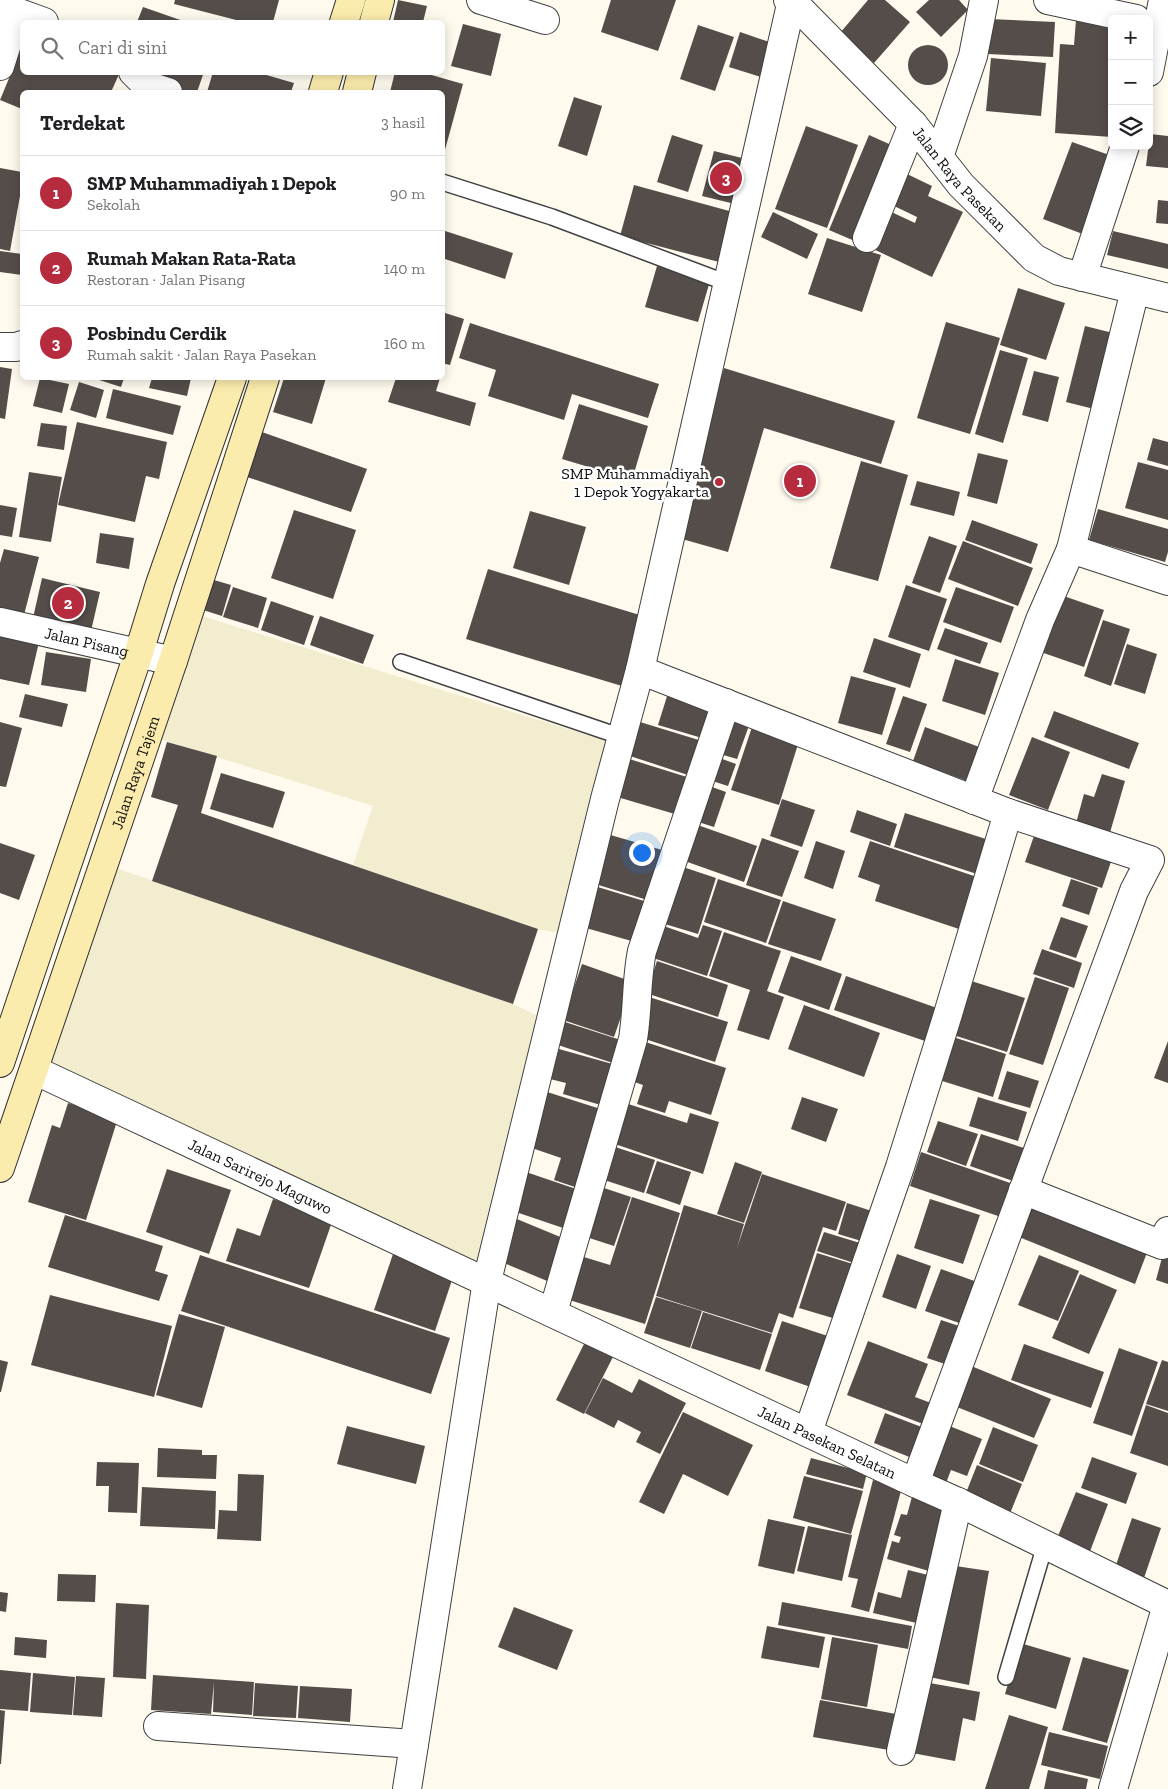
<!DOCTYPE html>
<html lang="id">
<meta charset="utf-8">
<style>
:root{--surface:#fff;--page:#f2f2f2;--text:#202124;--muted:#757577;--line:#e0e0e0;--accent:#b72b3f}
body{margin:0;font-family:"Zilla Slab",serif;background:var(--page);color:var(--text)}
.controls{position:absolute;right:15px;top:15px;display:grid;overflow:hidden;border-radius:8px;box-shadow:0 2px 12px #0003}
.controls button{width:45px;height:45px;display:grid;place-items:center;padding:0;border:0;border-bottom:1px solid var(--line);background:var(--surface);color:var(--text);font:25px sans-serif}
.you{position:absolute;left:641px;top:852px;width:18px;height:18px;margin:-12px;border:4px solid #fff;border-radius:50%;background:#1a73e8;box-shadow:0 0 0 8px #1a73e833}
.badge{display:grid;place-items:center;width:32px;height:32px;border-radius:50%;background:var(--accent);color:#fff;font-size:16px;font-weight:700}
.pin{position:absolute;translate:-50% -50%;border:2px solid #fff;box-shadow:0 1px 5px #0006}
.list{margin:0;padding:0;list-style:none}
h2{display:flex;justify-content:space-between;align-items:center;height:65px;margin:0;padding:0 20px;font-size:21px}
h2 small{font-size:16px;font-weight:400;color:var(--muted)}
.list li{display:grid;grid-template-columns:32px 1fr auto;gap:15px;align-items:center;box-sizing:border-box;height:75px;padding:0 20px;border-top:1px solid var(--line)}
.list b{display:block;font-size:19px;white-space:nowrap}
.list p{margin:0;font-size:16px;white-space:nowrap;color:var(--muted)}
.list em{font-size:16px;font-style:normal;color:var(--muted)}
.icon{flex:none;width:28px;height:28px;fill:none;stroke:currentColor;stroke-width:2;stroke-linecap:round;stroke-linejoin:round}
.map{position:relative;flex:none;width:1168px;height:1789px;overflow:hidden}
.search{position:absolute;background:var(--surface);box-shadow:0 2px 12px #0003;left:20px;top:20px;width:425px;height:55px;display:flex;align-items:center;gap:12px;box-sizing:border-box;padding:0 18px;border-radius:8px;color:var(--muted);font-size:19px}
.panel{position:absolute;background:var(--surface);box-shadow:0 2px 12px #0003;left:20px;top:90px;width:425px;height:290px;border-radius:8px}
.map>svg:first-child{display:block}
.farmland{fill:#f3edcf}
.building{fill:#554d4a}
.lines{fill:none;stroke-linecap:round;stroke-linejoin:round}
.service-casing{stroke:#404040;stroke-width:18}
.minor-casing{stroke:#404040;stroke-width:30}
.tertiary-casing{stroke:#404040;stroke-width:30}
.secondary-casing{stroke:#2f2f2f;stroke-width:30}
.service{stroke:#fff;stroke-width:15}
.minor{stroke:#fff;stroke-width:28}
.tertiary{stroke:#fff;stroke-width:28}
.secondary{stroke:#fbebac;stroke-width:28}
.poi-dot{fill:#b72b3f;stroke:#fff;stroke-width:2}
.labels{text-anchor:middle;stroke-width:5;stroke-linejoin:round;paint-order:stroke}
.street-label{font-size:16px;fill:#0d0d0d;stroke:#fff}
.poi-label{font-size:16px;fill:#0d0d0d;stroke:#fff;text-anchor:end}
</style>
<div class="map">
<svg width="1168" height="1789" viewBox="0 0 1168 1789">
<rect width="100%" height="100%" fill="#fefaee"/>
<path class="farmland" d="M189 612 620 745 572 936 538 929 353 865 373 806 147 735Z
M104 864 513 1004 551 1022 487 1281 34 1070Z"/>
<path class="building" d="M175 0H279L273 22H244L174 4Z
M398 0 427 6 423 22H393Z
M611 0H676L658 51 601 32Z
M868 0H885L910 22 874 63 840 33Z
M929 0H959L968 10 941 37 916 12Z
M143 7 186 22H137Z
M990 19 1055 22 1053 57 988 54Z
M1076 20 1112 22V137L1055 133 1060 44 1074 45Z
M463 24 501 34 491 76 451 66Z
M698 25 734 37 715 91 680 79Z
M740 32 775 44 764 78 729 67Z
M908 65a20 20 0 1 1 40 0a20 20 0 1 1-40 0Z
M22 47V72H120L111 92H22V109L0 100Z
M991 58 1046 63 1041 116 986 111Z
M156 72H204L197 92H176L159 87 163 76Z
M213 72H256L294 83 291 92H207Z
M395 72H421L463 84 443 157 442 92H390Z
M574 97 602 106 587 156 558 146Z
M806 126 858 145 827 228 775 209Z
M1150 134 1168 136V168L1146 166Z
M672 135 703 145 688 192 657 182Z
M869 135 898 148 857 242 829 230Z
M1072 142 1118 158 1088 236 1043 219Z
M714 151 750 160 739 205 702 196Z
M0 168 22 172V185L10 251 0 249Z
M907 174 932 186 928 196 963 212 932 277 867 246 885 209 915 223 917 217 892 205Z
M634 185 733 212 719 262 620 236Z
M1158 200 1168 201V224L1156 223Z
M773 212 818 234 807 259 761 237Z
M442 230 513 253 505 279 442 258Z
M1113 231 1168 244V269L1107 255Z
M827 238 881 255 862 312 808 294Z
M0 251 22 254V275L0 272Z
M657 266 710 281 698 322 645 307Z
M1018 288 1065 303 1046 360 1000 345Z
M442 312 464 319 450 365 442 363Z
M946 322 1000 338 970 434 917 418Z
M470 323 659 384 648 418 572 394 564 420 488 396 496 370 459 358Z
M1085 326 1121 335 1102 411 1066 402Z
M1000 350 1028 358 1003 443 975 434Z
M0 367 12 369 5 419 0 418Z
M724 368 895 421 881 464 764 428 728 552 675 537Z
M1034 371 1059 377 1048 422 1022 415Z
M40 378 69 384 62 413 33 406Z
M93 378H124L121 387Z
M152 378H191L187 396 149 388Z
M284 378H326L312 424 273 412Z
M396 378H440L436 391 476 403 470 426 388 402Z
M79 382 104 390 96 418 70 410Z
M113 389 181 406 173 435 106 418Z
M579 404 648 426 632 480 562 459Z
M77 422 167 442 159 479 146 476 135 522 58 505Z
M41 423 67 426 64 450 37 446Z
M259 431 367 469 351 512 244 476Z
M1153 438 1168 442V466L1147 460Z
M978 453 1008 460 997 504 967 496Z
M861 461 908 475 878 581 830 568Z
M1138 462 1168 470V520L1125 508Z
M29 472 62 477 51 542 19 537Z
M917 481 960 492 954 516 910 505Z
M0 505 17 508 12 537 0 535Z
M1098 509 1168 529V552L1165 562 1089 540Z
M294 510 356 530 333 599 271 578Z
M530 511 586 527 569 585 513 568Z
M972 520 1038 544 1031 564 965 540Z
M100 533 134 538 129 569 96 563Z
M929 536 957 546 940 593 912 583Z
M963 541 1033 568 1018 606 948 579Z
M4 549 39 557 24 615 0 609V563Z
M488 569 643 616 622 686 466 639Z
M42 578 100 592 91 631 33 618Z
M207 578 231 585 222 616 197 608Z
M906 585 947 599 929 651 888 637Z
M233 587 267 598 258 628 223 617Z
M956 587 1014 607 1001 643 943 622Z
M1055 593 1104 610 1084 667 1035 650Z
M271 601 314 616 304 645 261 630Z
M320 616 374 635 363 664 310 645Z
M1103 620 1130 629 1111 686 1084 676Z
M945 628 988 643 980 664 937 649Z
M0 633 39 642 29 685 0 679Z
M874 638 921 654 910 688 863 672Z
M1127 644 1157 654 1145 694 1114 684Z
M46 652 91 659 86 692 41 685Z
M955 659 999 673 985 715 942 701Z
M851 676 896 688 882 735 838 723Z
M669 690 713 704 702 738 658 725Z
M25 694 68 704 62 727 19 717Z
M903 696 927 704 910 752 886 744Z
M1054 711 1139 743 1129 769 1044 737Z
M727 712 751 720 737 759 713 752Z
M0 722 22 728 6 787 0 786Z
M640 722 702 741 691 776 630 756Z
M752 727 799 741 779 805 731 790Z
M925 727 982 748 970 782 913 761Z
M1032 737 1070 752 1048 810 1009 795Z
M167 742 217 756 201 813 538 929 513 1004 152 881 178 805 151 797Z
M714 756 736 764 728 786 706 779Z
M626 758 690 778 678 815 614 796Z
M221 773 285 792 273 828 210 809Z
M1102 774 1125 781 1109 836 1075 827 1084 794 1094 797Z
M701 783 726 792 714 827 689 819Z
M782 799 815 810 802 847 770 836Z
M857 810 897 824 890 846 850 832Z
M905 813 992 841 980 875 894 847Z
M692 823 757 846 744 882 679 859Z
M1036 830 1113 856 1102 888 1025 862Z
M607 834 669 852 654 902 592 883Z
M762 838 799 851 782 897 746 885Z
M816 841 845 851 833 889 804 878Z
M870 841 977 877 959 929 875 901 880 885 858 877Z
M0 843 35 855 19 900 0 893Z
M674 864 716 878 698 934 655 921Z
M718 879 781 900 766 943 704 922Z
M1071 879 1098 888 1089 915 1062 906Z
M591 885 654 904 642 944 579 926Z
M783 901 836 919 821 961 768 944Z
M1061 917 1088 926 1076 958 1049 949Z
M655 923 698 938 703 925 722 931 707 976 644 955Z
M724 932 781 951 767 991 784 997 769 1040 737 1030 750 990 709 976Z
M1042 949 1082 963 1074 988 1033 974Z
M791 956 842 974 829 1010 778 992Z
M657 961 728 985 718 1017 646 993Z
M582 964 633 982 614 1037 563 1020Z
M846 976 937 1008 925 1041 834 1010Z
M1035 977 1069 988 1043 1065 1009 1054Z
M968 980 1025 998 1007 1052 950 1034Z
M649 997 728 1022 715 1062 636 1036Z
M804 1005 880 1033 864 1077 788 1049Z
M565 1022 630 1043 622 1066 558 1045Z
M950 1036 1006 1054 993 1097 936 1079Z
M636 1039 726 1068 711 1115 669 1101 665 1113 637 1104 643 1085 623 1078Z
M1168 1041V1083L1154 1078Z
M559 1049 623 1067 611 1108 563 1094 566 1083 550 1079Z
M1007 1071 1039 1081 1030 1108 998 1099Z
M544 1091 610 1112 584 1190 554 1180 561 1158 526 1146Z
M802 1097 838 1109 826 1142 791 1129Z
M978 1097 1027 1112 1018 1141 969 1126Z
M619 1101 687 1123 690 1113 719 1122 703 1174 606 1141Z
M68 1103 118 1118 86 1220 28 1202 52 1125 60 1128Z
M938 1121 978 1134 966 1166 927 1152Z
M981 1134 1024 1148 1013 1181 970 1166Z
M606 1144 655 1160 644 1193 595 1177Z
M921 1152 1013 1184 1001 1217 910 1186Z
M657 1161 691 1172 680 1205 646 1193Z
M735 1162 762 1172 744 1223 717 1214Z
M167 1169 231 1190 209 1254 146 1232Z
M523 1171 585 1192 572 1231 510 1210Z
M762 1174 846 1202 836 1231 823 1227 793 1318 779 1313 772 1333 656 1296 684 1205 744 1224 737 1248Z
M595 1185 631 1197 614 1246 577 1234Z
M632 1197 680 1213 645 1324 560 1297 574 1254 610 1265Z
M273 1199 333 1219 309 1288 226 1261 237 1228 260 1236Z
M930 1199 980 1215 963 1264 914 1248Z
M847 1203 878 1213 868 1243 838 1234Z
M1033 1204 1148 1250 1135 1284 1019 1237Z
M65 1215 163 1246 155 1271 168 1275 159 1301 48 1267Z
M512 1217 570 1241 552 1283 504 1263 508 1253 499 1249Z
M824 1232 860 1243 854 1263 817 1251Z
M1164 1250 1168 1251V1284L1156 1280Z
M817 1253 853 1264 836 1319 799 1308Z
M393 1254 454 1274 435 1331 374 1310Z
M897 1254 931 1266 916 1309 882 1297Z
M200 1255 450 1338 431 1394 181 1311Z
M1039 1255 1079 1271 1058 1321 1018 1305Z
M941 1269 980 1283 965 1325 925 1311Z
M1080 1274 1117 1290 1089 1354 1052 1338Z
M50 1295 172 1326 154 1397 31 1365Z
M656 1297 702 1311 690 1348 644 1333Z
M703 1312 772 1334 760 1370 691 1348Z
M179 1314 225 1327 202 1408 156 1395Z
M941 1320 968 1329 954 1367 927 1358Z
M782 1321 837 1339 819 1390 765 1371Z
M589 1334 617 1349 584 1414 556 1400Z
M868 1341 928 1364 915 1397 939 1406 931 1427 847 1395Z
M1024 1344 1104 1372 1091 1408 1011 1380Z
M1119 1348 1158 1362 1132 1436 1093 1423Z
M0 1360 8 1362 1 1392H0Z
M1162 1360 1168 1362V1411L1146 1404Z
M964 1363 1051 1399 1034 1438 947 1403Z
M603 1378 632 1393 639 1379 686 1403 660 1454 636 1442 641 1432 618 1420 614 1428 585 1413Z
M1146 1405 1168 1413V1466L1130 1453Z
M683 1412 753 1445 728 1496 683 1474 664 1514 639 1502Z
M885 1413 932 1431 912 1458 874 1443Z
M942 1423 982 1439 967 1476 951 1470 946 1483 921 1473Z
M347 1426 425 1446 416 1484 337 1464Z
M993 1427 1038 1445 1023 1482 979 1464Z
M158 1448 202 1450V1455H217L216 1479 157 1477Z
M1092 1457 1137 1473 1126 1504 1081 1488Z
M811 1458 867 1473 863 1489 806 1474Z
M97 1462 139 1463 137 1513 108 1512 109 1486H96Z
M977 1465 1022 1484 1009 1516 964 1498Z
M238 1474 264 1475 261 1541 217 1539 219 1510 237 1511Z
M804 1476 863 1491 851 1534 793 1518Z
M873 1480 902 1487 869 1612 851 1607 858 1579 848 1577Z
M142 1487 216 1491 215 1529 140 1526Z
M1076 1492 1108 1504 1089 1554 1056 1541Z
M913 1493 948 1503 929 1571 887 1559 892 1541 899 1543 901 1537 894 1535 901 1514 907 1515Z
M1132 1518 1161 1528 1144 1578 1115 1568Z
M768 1519 805 1527 794 1574 758 1566Z
M808 1526 852 1535 842 1581 797 1571Z
M949 1565 989 1571 969 1685 929 1677Z
M908 1570 932 1576 921 1624 873 1613 878 1592 901 1598Z
M58 1574 96 1575 95 1602 57 1601Z
M0 1592 8 1593 6 1612 0 1611Z
M782 1602 912 1626 908 1649 778 1625Z
M116 1603 149 1605 146 1679 113 1677Z
M514 1607 573 1630 557 1670 498 1647Z
M767 1626 825 1637 819 1668 761 1658Z
M15 1637 47 1640 46 1658 14 1655Z
M832 1637 878 1645 867 1707 821 1699Z
M1020 1643 1071 1658 1056 1709 1005 1694Z
M1083 1657 1129 1670 1107 1743 1062 1730Z
M0 1670 31 1673 28 1711 0 1709Z
M33 1673 75 1677 72 1715 30 1712Z
M153 1675 254 1682 252 1715 213 1712 214 1682 211 1714 151 1710Z
M76 1676 105 1678 102 1717 73 1715Z
M924 1682 980 1692 975 1721 963 1718 955 1761 912 1753Z
M255 1683 298 1686 296 1718 253 1716Z
M300 1686 352 1689 350 1722 298 1718Z
M820 1700 896 1714 889 1750 813 1737Z
M0 1710 5 1711 1 1764H0Z
M1009 1715 1048 1727 1029 1789H985Z
M1049 1732 1108 1746 1100 1779 1041 1765Z
M1048 1770 1088 1779 1086 1789H1044Z"/>
<g class="lines">
<g class="service-casing">
<path id="service" d="M442 182 552 217 727 283
M401 662 622 737
M1006 1677 1045 1545"/>
</g>
<g class="minor-casing">
<g id="minor">
<path d="M481 0 545 20"/>
<path d="M1048 0 1136 19"/>
<path d="M0 6 44 22"/>
<path d="M0 66 17 12"/>
<path d="M133 72 146 85 168 92"/>
<path d="M1149 72 1163 0"/>
<path d="M939 157 973 56 984 0"/>
<path d="M867 238 913 124"/>
<path d="M1082 277 1125 146"/>
<path d="M0 347H16L22 345"/>
<path d="M1071 549 1168 581"/>
<path id="s1" d="M0 622 173 661"/>
<path d="M640 670 1008 813 1150 860 1134 891 915 1483"/>
<path d="M974 800 1040 620 1071 549 1135 290"/>
<path id="s2" d="M34 1070 915 1483 958 1502 1168 1605"/>
<path d="M1023 1190 1162 1245 1168 1231"/>
<path d="M553 1312 633 1039C638 1009 636 980 642 951L726 703"/>
<path d="M808 1432 900 1167 948 1014 1008 813"/>
<path d="M158 1726 414 1744"/>
<path d="M901 1751 958 1502"/>
<path d="M407 1789 487 1281 605 799 640 670 792 0"/>
<path d="M1113 1789 1167 1605"/>
</g>
</g>
<g class="tertiary-casing">
<g id="tertiary">
<path id="s3" d="M788 0 792 1 913 124 961 185 1034 258 1059 271 1168 298"/>
</g>
</g>
<g class="secondary-casing">
<g id="secondary">
<path d="M344 22 351 0"/>
<path d="M374 22 380 0"/>
<path d="M323 92 329 72"/>
<path d="M357 92 362 72"/>
<path d="M0 1063 139 652 160 584 232 378"/>
<path id="s4" d="M0 1168 173 661 265 378"/>
</g>
</g>
<use href="#service" class="service"/>
<use href="#minor" class="minor"/>
<use href="#tertiary" class="tertiary"/>
<use href="#secondary" class="secondary"/>
</g>
<circle class="poi-dot" cx="719" cy="482" r="5"/>
<g class="labels">
<g class="street-label">
<text dy="6" stroke="none"><textPath href="#s3" startOffset="249">Jalan Raya Pasekan</textPath></text>
<text dy="6" stroke="none"><textPath href="#s1" startOffset="89">Jalan Pisang</textPath></text>
<text dy="6" stroke="none"><textPath href="#s4" startOffset="418">Jalan Raya Tajem</textPath></text>
<text dy="6" stroke="none"><textPath href="#s2" startOffset="250">Jalan Sarirejo Maguwo</textPath></text>
<text dy="6" stroke="none"><textPath href="#s2" startOffset="876">Jalan Pasekan Selatan</textPath></text>
</g>
<g class="poi-label">
<text x="709" y="479">SMP Muhammadiyah<tspan x="709" dy="18">1 Depok Yogyakarta</tspan></text>
</g>
</g>
</svg>
<div class="controls">
<button>+</button>
<button>−</button>
<button><svg class="icon" aria-label="layers" viewBox="0 0 24 24"><path d="M12 4l9 5-9 5-9-5zM3 14l9 5 9-5"/></svg></button>
</div>
<div class="you"></div>
<div class="pin badge" style="left:800px;top:481px">1</div>
<div class="pin badge" style="left:68px;top:603px">2</div>
<div class="pin badge" style="left:726px;top:178px">3</div>
<div class="search"><svg class="icon" aria-label="search" viewBox="0 0 24 24"><circle cx="10" cy="10" r="6"/><path d="M15 15l6 6"/></svg>Cari di sini</div>
<section class="panel">
<h2>Terdekat<small>3 hasil</small></h2>
<ul class="list">
<li><span class="badge">1</span><div><b>SMP Muhammadiyah 1 Depok</b><p>Sekolah</p></div><em>90 m</em></li>
<li><span class="badge">2</span><div><b>Rumah Makan Rata-Rata</b><p>Restoran · Jalan Pisang</p></div><em>140 m</em></li>
<li><span class="badge">3</span><div><b>Posbindu Cerdik</b><p>Rumah sakit · Jalan Raya Pasekan</p></div><em>160 m</em></li>
</ul>
</section>
</div>
